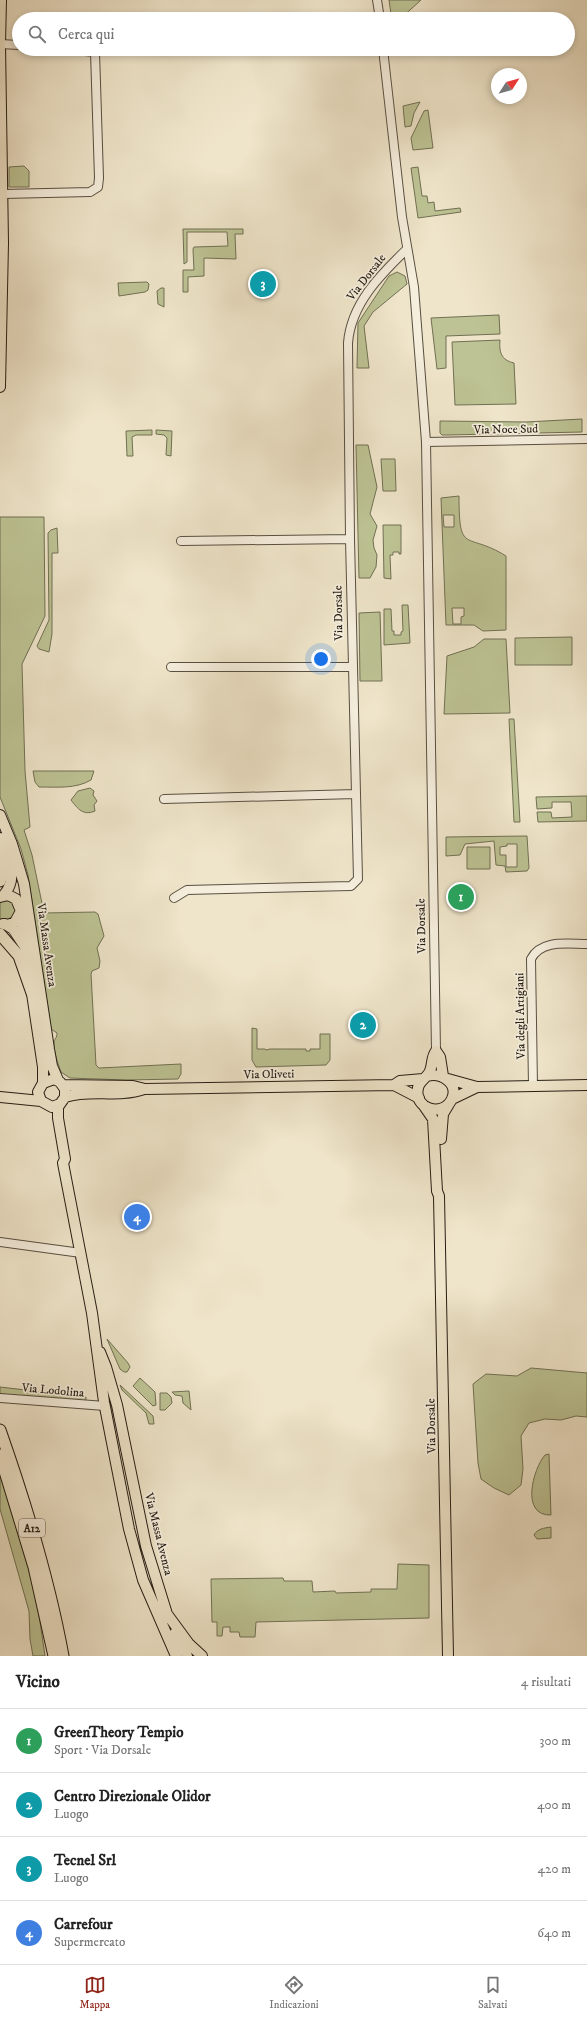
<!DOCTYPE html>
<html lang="it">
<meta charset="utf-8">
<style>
:root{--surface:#fff;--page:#f2f2f2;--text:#222;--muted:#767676;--line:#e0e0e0;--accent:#8f2418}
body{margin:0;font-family:"IM FELL DW Pica",serif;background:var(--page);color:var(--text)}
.compass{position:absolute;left:491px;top:68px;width:36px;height:36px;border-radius:50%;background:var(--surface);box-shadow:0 2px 6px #0003;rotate:54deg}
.you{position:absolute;left:321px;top:659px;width:14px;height:14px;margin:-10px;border:3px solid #fff;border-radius:50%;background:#1a73e8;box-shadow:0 0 0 6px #1a73e833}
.badge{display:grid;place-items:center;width:26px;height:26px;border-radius:50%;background:var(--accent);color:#fff;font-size:13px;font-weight:700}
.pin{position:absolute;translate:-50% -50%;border:2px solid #fff;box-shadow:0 1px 4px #0006}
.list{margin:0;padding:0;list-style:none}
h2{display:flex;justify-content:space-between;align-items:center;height:52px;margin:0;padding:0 16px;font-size:17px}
h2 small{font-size:13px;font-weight:400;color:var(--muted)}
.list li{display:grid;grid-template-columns:26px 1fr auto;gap:12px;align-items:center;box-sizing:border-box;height:64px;padding:0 16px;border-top:1px solid var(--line)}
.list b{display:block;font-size:15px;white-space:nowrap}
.list p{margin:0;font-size:13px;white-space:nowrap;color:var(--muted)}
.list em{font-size:13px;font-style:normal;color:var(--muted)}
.icon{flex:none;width:22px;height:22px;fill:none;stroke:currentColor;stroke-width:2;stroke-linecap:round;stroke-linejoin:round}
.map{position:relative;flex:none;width:587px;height:1656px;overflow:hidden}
.search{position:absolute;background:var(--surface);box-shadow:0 2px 6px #0003;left:12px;right:12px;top:12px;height:44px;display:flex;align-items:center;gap:10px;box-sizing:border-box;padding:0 14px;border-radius:22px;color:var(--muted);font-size:15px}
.sheet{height:308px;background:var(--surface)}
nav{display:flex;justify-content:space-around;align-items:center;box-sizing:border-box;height:56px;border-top:1px solid var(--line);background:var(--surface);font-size:11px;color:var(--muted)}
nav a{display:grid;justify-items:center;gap:2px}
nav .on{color:var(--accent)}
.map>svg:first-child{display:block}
.green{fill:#bdc394;stroke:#717054;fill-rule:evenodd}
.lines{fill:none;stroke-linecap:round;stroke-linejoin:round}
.minor-casing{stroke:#584f42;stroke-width:10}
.major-casing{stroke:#251d14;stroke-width:12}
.highway-casing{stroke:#251d14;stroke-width:13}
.minor{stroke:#f5eedd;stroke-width:8}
.major{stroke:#efe5ca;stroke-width:10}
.highway{stroke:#efe5ca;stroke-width:11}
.labels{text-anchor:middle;stroke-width:3.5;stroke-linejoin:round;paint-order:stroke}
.shield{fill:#f5eedd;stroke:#635c50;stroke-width:1}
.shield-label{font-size:11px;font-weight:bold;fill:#251d14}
.street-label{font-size:12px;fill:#251d14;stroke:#f5eedd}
</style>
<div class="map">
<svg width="587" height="1656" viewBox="0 0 587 1656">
<rect width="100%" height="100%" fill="#efe5ca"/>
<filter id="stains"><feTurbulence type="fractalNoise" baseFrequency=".005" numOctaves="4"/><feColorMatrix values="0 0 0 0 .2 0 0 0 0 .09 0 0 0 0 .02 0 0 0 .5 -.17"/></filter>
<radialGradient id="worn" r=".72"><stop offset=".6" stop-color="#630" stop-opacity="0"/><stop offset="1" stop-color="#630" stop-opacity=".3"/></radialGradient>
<path class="green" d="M389 0H421L400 19 391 14Z
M420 102 414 113 411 126 405 127 403 106Z
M428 110 433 148 413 150 411 138 424 111Z
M24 166 29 171V187H9V167Z
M418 167 422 196H427L428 203 434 202 435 211 460 208 461 212 418 218 411 168Z
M183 229H243V234H235L236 259 204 258V276L188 277V292H183V270H194L193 249 194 247 228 246 227 232H187V262L184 264Z
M397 272 405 276 407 284 373 312 364 326 369 368H357L358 323 389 276Z
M147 282 149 284 148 290 145 292 119 296 118 283Z
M161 288H164V307L158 304 157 291Z
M499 315 500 334 446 336V368L437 369 431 318Z
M500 340C499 352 501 360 514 363L516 404 455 405 452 342Z
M582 419V432L447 435H442L440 433V421L526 422Z
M152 430V435H136L132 437 133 456H127L126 431Z
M156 430 172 431 171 456 166 455 167 438 164 435 156 434Z
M356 445H368L377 487 370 514 377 526 373 540 374 548 377 555 376 567 370 578H359Z
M381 459H395L396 491H383Z
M459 496C459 556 466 531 506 556V630L483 631 474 625H446L441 498ZM443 515H454V527H444ZM452 608H464V616L461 617V624H453Z
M0 517H44L45 616 22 664 25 771 30 827 24 830 32 855 44 913 95 912 98 914 104 936 97 948 100 961 99 968 92 971 91 974 96 1065 99 1068 181 1064V1074L178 1079 126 1080 70 1078 61 1072C58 1064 53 1050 54 1042 55 1038 57 1038 57 1033L51 1029 28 875 21 849 0 797Z
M383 525H401V554H399V552H393V555H390L391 579 384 578Z
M57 528 58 553H52V634L49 652 39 649 37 646 49 620 48 533 51 530Z
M402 605H408L410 643 384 645V609H391L392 631H394V635H401V632L403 631Z
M380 612 382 681H360L359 613Z
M572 637V665H515V638Z
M484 639H506L510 713 444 714 447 656 474 647Z
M509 719H514L520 822H514Z
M33 771H94L91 780C76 789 57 787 39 787L35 782Z
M90 788 94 791 93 795 97 801 94 805 95 811C83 816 78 809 71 800L78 791Z
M587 796V821L538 822 537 812H551L552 818 572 817 571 802H552V808L537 809 536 797Z
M527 836 529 868 527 871 506 872 505 866 496 865 494 841 465 844 460 855 446 856V837ZM507 844H517V867H506V855H500V847L507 846Z
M467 847H490V869H467Z
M4 899 11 901 17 909 13 919H0V901Z
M252 1028 257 1029V1049H265L266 1050 270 1049H306V1051H310V1049H320V1034H330V1060L326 1065 256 1067 252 1060Z
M107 1339 128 1363 130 1367 127 1372H124L120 1369Z
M531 1368 587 1373V1417L576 1416 561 1420 545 1419 529 1423 521 1436 523 1469 521 1485 509 1495 494 1488 481 1479 478 1463 473 1384 486 1374 517 1376Z
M140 1378 155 1392 156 1405 153 1406 133 1386Z
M120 1385 153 1416 154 1424H149L146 1413 122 1390Z
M0 1387 86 1397V1401L0 1394Z
M189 1391 191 1410 183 1403 182 1396 175 1395 172 1392Z
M160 1393H167L171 1397 172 1403 165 1410H160Z
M549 1454 551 1515C520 1516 533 1469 545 1455Z
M0 1474 29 1570 38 1608 45 1656H33L30 1639 29 1611 0 1509Z
M551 1527V1538L537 1539 534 1535C537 1529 544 1528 551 1527Z
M398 1564 429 1565V1618L256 1622 255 1637H240L239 1632H230V1627H223L222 1636H217V1622H212L211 1579 283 1578 284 1581H312L313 1592 335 1591 336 1593 371 1592V1589H397Z"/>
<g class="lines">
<g class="minor-casing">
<path id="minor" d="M377 0 380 19
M0 44 19 45
M383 49 402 217 414 287 426 442 436 1051
M3 194 90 192 98 187 99 178 95 52 64 49
M426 442 587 439
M181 541 350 539
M171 667H352
M164 799 356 794
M174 898 187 890 351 886 358 879 350 539 348 343C351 304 380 275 407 249
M533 1086 531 959C541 939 568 944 587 944
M0 1242 81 1253
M0 1398 105 1406"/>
</g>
<g class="major-casing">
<path id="major" d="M0 387 3 243 0 44 1 0
M0 815 12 844 24 884 49 1049 52 1066 58 1080
M0 838C7 859 20 877 3 896
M0 897 8 895 16 899 21 911 15 922 8 925 3 924
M19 917 30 943
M5 924 13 929 25 947 43 1067V1083
M427 1076C441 1072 459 1083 452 1099 443 1118 413 1109 418 1088 419 1081 427 1078 430 1071 433 1064 431 1057 436 1051L440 1057 443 1076
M448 1079 477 1087 587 1085
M63 1085 133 1086 145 1089 394 1085 400 1081 423 1079
M394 1085 419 1098
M0 1097 41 1101
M65 1097C90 1089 118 1098 144 1089
M452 1099 477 1087
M60 1104 52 1107 41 1101 38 1092 43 1083 54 1079 60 1082 65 1089V1097L58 1107V1118L65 1159 63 1163 92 1313 104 1402 129 1529 143 1580 176 1656
M424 1106 433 1119 437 1191 439 1196 448 1656
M441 1139 443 1114 449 1104
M100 1352 106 1367 117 1405 146 1546 167 1614 189 1644 202 1656
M175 1633 187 1656"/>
</g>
<g class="highway-casing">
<path id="highway" d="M0 881 5 865 2 844
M0 934 19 956 32 993
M0 1430C26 1504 49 1579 63 1656
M0 1455 34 1567 54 1656"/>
</g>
<use href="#minor" class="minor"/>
<use href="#major" class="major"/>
<use href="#highway" class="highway"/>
</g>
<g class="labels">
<rect class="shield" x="19" y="1519" width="26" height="18" rx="3"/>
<g class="shield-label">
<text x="32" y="1532">A12</text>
</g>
<g class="street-label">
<text transform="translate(366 277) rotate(-52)" y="4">Via Dorsale</text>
<text transform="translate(506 429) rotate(-1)" y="4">Via Noce Sud</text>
<text transform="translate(338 613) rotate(-91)" y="4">Via Dorsale</text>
<text transform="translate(421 926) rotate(-91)" y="4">Via Dorsale</text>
<text transform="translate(47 945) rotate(82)" y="4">Via Massa Avenza</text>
<text transform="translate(520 1016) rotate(-91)" y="4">Via degli Artigiani</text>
<text transform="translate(269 1074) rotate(-1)" y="4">Via Oliveti</text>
<text transform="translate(53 1390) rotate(5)" y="4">Via Lodolina</text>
<text transform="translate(431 1426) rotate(-91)" y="4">Via Dorsale</text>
<text transform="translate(159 1534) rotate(76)" y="4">Via Massa Avenza</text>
</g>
</g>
<rect width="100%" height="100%" filter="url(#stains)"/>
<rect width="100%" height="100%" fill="url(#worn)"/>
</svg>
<svg class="compass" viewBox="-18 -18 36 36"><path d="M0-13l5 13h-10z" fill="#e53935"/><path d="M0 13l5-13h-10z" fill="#767676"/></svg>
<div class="you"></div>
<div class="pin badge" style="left:461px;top:897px;background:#2e9e5b">1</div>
<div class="pin badge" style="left:363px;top:1025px;background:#0f9aa8">2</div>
<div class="pin badge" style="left:263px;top:284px;background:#0f9aa8">3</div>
<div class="pin badge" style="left:137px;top:1217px;background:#3f7fe0">4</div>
<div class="search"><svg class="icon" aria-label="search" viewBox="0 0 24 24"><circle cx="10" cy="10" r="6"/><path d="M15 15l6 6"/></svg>Cerca qui</div>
</div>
<section class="sheet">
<h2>Vicino<small>4 risultati</small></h2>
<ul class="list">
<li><span class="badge" style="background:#2e9e5b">1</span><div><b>GreenTheory Tempio</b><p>Sport · Via Dorsale</p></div><em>300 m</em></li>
<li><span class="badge" style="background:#0f9aa8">2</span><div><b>Centro Direzionale Olidor</b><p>Luogo</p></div><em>400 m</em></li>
<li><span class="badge" style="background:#0f9aa8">3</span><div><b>Tecnel Srl</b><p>Luogo</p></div><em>420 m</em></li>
<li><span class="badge" style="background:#3f7fe0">4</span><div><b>Carrefour</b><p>Supermercato</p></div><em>640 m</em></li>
</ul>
</section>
<nav>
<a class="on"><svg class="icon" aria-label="map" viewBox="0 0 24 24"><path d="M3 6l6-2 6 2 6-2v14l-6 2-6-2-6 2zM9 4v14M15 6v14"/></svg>Mappa</a>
<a><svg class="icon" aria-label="directions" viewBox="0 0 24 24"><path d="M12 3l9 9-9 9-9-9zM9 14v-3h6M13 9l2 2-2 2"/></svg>Indicazioni</a>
<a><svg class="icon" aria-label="saved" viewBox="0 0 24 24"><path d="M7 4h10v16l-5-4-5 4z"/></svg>Salvati</a>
</nav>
